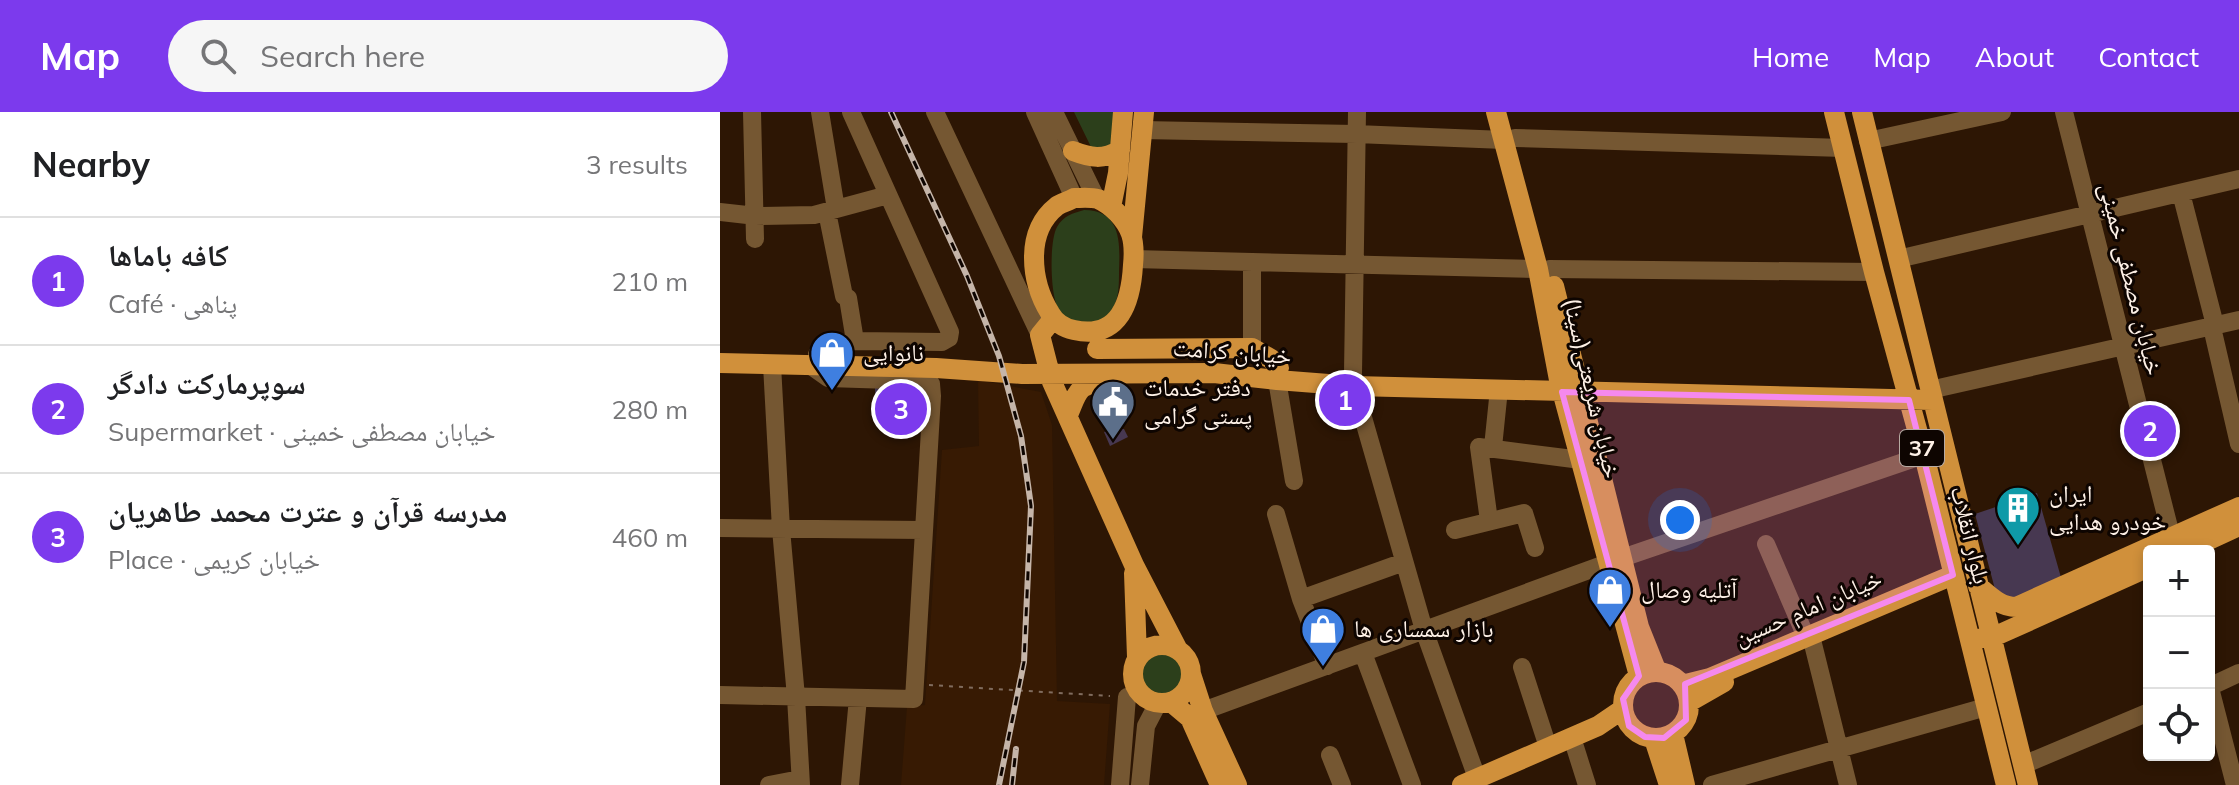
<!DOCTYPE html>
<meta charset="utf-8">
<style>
:root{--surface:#fff;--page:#f6f6f6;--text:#202124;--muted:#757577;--line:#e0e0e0;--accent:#7c3aed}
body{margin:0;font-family:Mulish,"Noto Naskh Arabic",sans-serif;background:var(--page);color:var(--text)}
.controls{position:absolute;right:24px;bottom:24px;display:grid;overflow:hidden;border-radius:8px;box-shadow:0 4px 12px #0003}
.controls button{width:72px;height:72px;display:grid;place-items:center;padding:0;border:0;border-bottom:2px solid var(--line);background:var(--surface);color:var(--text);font:40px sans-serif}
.you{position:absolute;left:960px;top:408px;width:28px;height:28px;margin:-20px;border:6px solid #fff;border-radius:50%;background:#1a73e8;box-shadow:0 0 0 12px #1a73e833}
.badge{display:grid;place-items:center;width:52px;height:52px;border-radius:50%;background:var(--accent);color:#fff;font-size:26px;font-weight:700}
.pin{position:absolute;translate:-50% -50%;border:4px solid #fff;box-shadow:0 2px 8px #0006}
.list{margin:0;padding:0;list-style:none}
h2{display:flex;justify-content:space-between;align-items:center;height:104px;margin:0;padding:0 32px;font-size:34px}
h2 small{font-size:26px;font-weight:400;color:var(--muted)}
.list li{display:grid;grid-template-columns:52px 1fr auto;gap:24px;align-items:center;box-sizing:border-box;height:128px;padding:0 32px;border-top:2px solid var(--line)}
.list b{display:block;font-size:30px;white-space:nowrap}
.list p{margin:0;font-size:26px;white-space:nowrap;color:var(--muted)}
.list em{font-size:26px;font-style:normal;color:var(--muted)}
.icon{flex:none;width:44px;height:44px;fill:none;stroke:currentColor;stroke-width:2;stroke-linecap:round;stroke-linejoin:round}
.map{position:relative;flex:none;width:1519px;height:673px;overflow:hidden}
header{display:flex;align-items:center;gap:48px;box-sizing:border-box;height:112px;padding:0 40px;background:var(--accent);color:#fff}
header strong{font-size:38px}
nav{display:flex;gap:44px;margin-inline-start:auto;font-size:28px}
.search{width:560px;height:72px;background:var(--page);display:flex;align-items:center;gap:20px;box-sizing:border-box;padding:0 28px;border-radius:44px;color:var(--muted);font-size:30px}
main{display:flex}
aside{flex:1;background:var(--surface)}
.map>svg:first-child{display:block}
.built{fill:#371a03}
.green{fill:#2c3f1b}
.building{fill:#473851}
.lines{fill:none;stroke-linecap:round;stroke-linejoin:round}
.path{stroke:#806c5e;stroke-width:2;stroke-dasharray:4 6;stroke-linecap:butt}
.minor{stroke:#755732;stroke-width:18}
.major{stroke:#d0903b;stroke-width:20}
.rail-casing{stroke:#c5b5a9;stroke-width:6}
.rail{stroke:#0e0501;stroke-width:3;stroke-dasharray:9;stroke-linecap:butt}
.marked{fill:#f589ee;fill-opacity:0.2;stroke:#f589ee;stroke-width:6;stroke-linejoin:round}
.labels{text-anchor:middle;stroke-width:6;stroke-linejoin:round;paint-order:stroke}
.shield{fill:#0e0501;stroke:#b6aaa2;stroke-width:2}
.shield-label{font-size:22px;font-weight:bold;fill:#fef1e7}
.street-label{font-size:24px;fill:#fef1e7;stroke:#0e0501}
.poi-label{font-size:24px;fill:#fef1e7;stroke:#0e0501;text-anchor:start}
</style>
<header>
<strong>Map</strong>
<div class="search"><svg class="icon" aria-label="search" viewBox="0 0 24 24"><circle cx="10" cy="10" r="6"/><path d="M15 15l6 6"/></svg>Search here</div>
<nav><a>Home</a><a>Map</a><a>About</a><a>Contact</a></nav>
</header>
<main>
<aside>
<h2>Nearby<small>3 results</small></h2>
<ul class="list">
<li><span class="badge">1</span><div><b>کافه باماها</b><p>Café · پناهی</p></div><em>210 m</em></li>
<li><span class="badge">2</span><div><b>سوپرمارکت دادگر</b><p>Supermarket · خیابان مصطفی خمینی</p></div><em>280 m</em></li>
<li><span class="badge">3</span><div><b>مدرسه قرآن و عترت محمد طاهریان</b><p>Place · خیابان کریمی</p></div><em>460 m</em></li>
</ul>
</aside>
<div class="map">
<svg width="1519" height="673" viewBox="0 0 1519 673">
<rect width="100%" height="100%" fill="#2d1604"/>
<path class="built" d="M258 268 321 280 332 313 337 589 390 592 384 673H181L187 595 205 593 222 338 259 334Z"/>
<path class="green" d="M354 0H400L397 30 385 37 371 35Z
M364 98C402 98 400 132 399 160 399 171 399 182 395 192 393 198 388 204 385 209L352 213C348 208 342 204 339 198 330 185 329 129 337 115 343 104 353 101 364 98Z
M420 562a22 22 0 1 1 44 0a22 22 0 1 1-44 0Z"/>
<path class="building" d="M155 273 199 275 208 285 206 311 155 308Z
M391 317H404L408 325 390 334 384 320Z
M1317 381 1342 469 1294 492 1276 481 1255 402Z"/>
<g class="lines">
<path class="path" d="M209 573 390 584"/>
<path class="minor" d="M32 0 35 127
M100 0 116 97
M215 0 320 223
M315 0 354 86
M334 0 376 86
M1344 0 1455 439
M422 18 636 22 784 28
M795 26 1123 36
M1148 29 1282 0
M1461 81 1495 213
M0 100 36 104 94 103 168 83
M107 100 124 184 128 186 135 229
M413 147 818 157
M1178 147 1519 67
M532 150V236
M829 157 1154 160
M1494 224 1519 332
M97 242 108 234 135 229 222 230 229 226 230 220 131 0
M52 253 61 417 76 585 81 673
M633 261 637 0
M557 268 574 369
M634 274 704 518 757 666
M1210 278 1519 208
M773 335 779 277
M556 402 581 487 607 554
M769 409 759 335 861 348
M0 416 204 418
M735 418 804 401 815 436
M1046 432 1086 525
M902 446 1204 343
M581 487 684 450
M1093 532 1128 673
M643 541 692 673
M802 555 828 635
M1489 572 1515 673
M1489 575 1519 561
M0 583 194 587 212 284 211 272 202 269 108 266 91 254
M483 599 888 451
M855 635 867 673
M610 643 622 673
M1303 653 1429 600
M49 673 80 667
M130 673 138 586
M400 673 407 585
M420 673 426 614 438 591
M992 673 1266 595"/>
<path class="major" d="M776 0 818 157 839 268 919 564
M1114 0 1154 160 1204 343 1286 673
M1142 0 1308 673
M353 39C371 46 383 48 400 38
M354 86C361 86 371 85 378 87 392 93 406 108 411 122 414 131 414 143 413 153 411 189 400 228 354 218 344 216 335 210 330 201 311 170 304 120 337 94 341 91 349 89 354 86Z
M391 95 398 61 403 0
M412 125 424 0
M834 174 919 515 937 560
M333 207 320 223 332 270 414 453 457 536
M377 237 532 236 551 247 559 256
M0 251 216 256 302 262 494 261 557 268 634 274 1212 288
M348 303C358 280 357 271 385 271
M1465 439 1519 414
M414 461 417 545
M1258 474C1270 484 1280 495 1296 495L1519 395
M1261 526H1271L1429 455
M413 562a29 29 0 1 1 58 0a29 29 0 1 1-58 0Z
M903 593a33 33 0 1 1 66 0a33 33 0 1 1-66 0Z
M471 562 483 599 517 673
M962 573 990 566 1233 463
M451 590 470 606 500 673
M969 590 1004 570
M953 622 965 673
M934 627 949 673
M742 673 878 614 903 597"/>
<g class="rail-casing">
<path id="rail" d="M171 0 247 164 279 244 301 324 311 394 304 550 279 673
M292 673 296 637"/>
</g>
<use href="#rail" class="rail"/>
</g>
<path class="marked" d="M842 280 1189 288 1233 463 965 572 966 608 944 626 925 625 909 614 903 587 919 564Z"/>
<defs>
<g id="shop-pin" transform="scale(2.3)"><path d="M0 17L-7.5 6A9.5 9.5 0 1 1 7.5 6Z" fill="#3f7fe0" stroke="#0e0501"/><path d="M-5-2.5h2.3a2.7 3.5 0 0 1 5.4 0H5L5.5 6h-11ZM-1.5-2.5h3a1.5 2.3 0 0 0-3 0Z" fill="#fff"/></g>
<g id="civic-pin" transform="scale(2.3)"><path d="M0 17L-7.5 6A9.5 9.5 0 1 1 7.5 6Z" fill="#5c6f8a" stroke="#0e0501"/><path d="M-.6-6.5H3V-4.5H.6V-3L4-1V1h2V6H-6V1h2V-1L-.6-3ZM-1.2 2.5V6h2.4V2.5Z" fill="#fff"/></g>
<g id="building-pin" transform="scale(2.3)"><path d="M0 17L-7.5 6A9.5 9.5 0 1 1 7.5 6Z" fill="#0f9aa8" stroke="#0e0501"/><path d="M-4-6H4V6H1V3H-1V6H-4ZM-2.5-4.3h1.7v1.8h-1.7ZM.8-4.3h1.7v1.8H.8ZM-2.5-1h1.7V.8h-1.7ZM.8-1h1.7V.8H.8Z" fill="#fff"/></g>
</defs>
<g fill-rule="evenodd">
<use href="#shop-pin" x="112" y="241"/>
<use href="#civic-pin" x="393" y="290"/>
<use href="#building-pin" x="1298" y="396"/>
<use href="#shop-pin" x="890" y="478"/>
<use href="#shop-pin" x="603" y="517"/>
</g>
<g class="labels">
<rect class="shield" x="1180" y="318" width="44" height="36" rx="6"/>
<g class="shield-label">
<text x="1202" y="344">37</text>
</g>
<g class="street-label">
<text transform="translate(1411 167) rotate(76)" y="8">خیابان مصطفی خمینی</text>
<text transform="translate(512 240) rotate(4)" y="8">خیابان کرامت</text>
<text transform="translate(872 276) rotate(77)" y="8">خیابان شریعتی(سینا)</text>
<text transform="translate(1250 423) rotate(76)" y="8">بلوار انقلاب</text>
<text transform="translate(1088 496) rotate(-23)" y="8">خیابان امام حسین</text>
</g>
<g class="poi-label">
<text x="143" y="249">نانوایی</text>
<text x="424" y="284">دفتر خدمات<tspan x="424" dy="28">پستی گرامی</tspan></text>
<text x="1329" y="390">ایران<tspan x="1329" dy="28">خودرو هدایی</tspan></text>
<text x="921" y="486">آتلیه وصال</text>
<text x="634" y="525">بازار سمساری ها</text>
</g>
</g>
</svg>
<div class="controls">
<button>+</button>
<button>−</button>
<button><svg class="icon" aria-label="locate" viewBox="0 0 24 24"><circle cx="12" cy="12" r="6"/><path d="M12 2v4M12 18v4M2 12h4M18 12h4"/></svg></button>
</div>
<div class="you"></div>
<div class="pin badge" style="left:625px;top:288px">1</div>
<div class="pin badge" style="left:1430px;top:319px">2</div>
<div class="pin badge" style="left:181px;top:297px">3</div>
</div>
</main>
